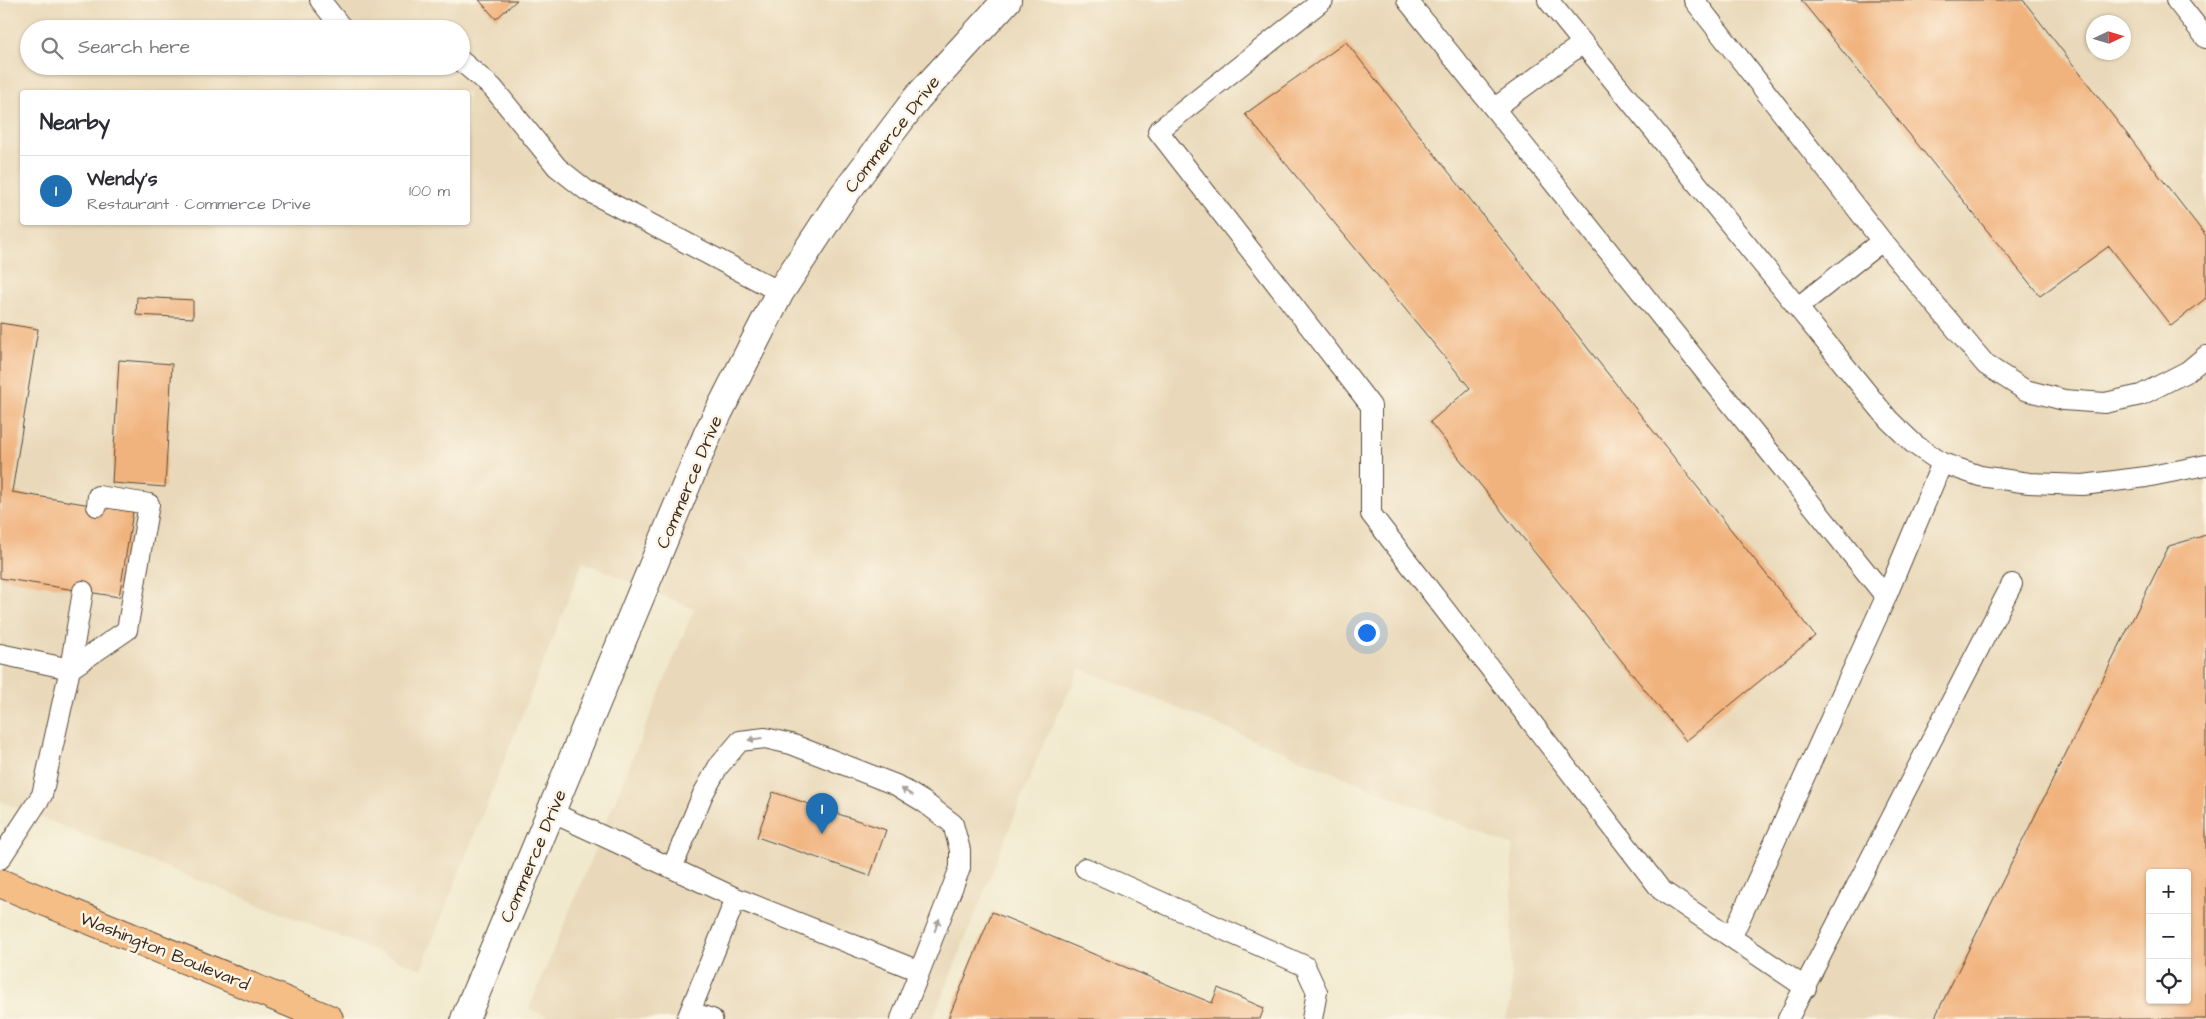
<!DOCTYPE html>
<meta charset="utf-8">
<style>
:root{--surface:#fff;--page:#f2f2f3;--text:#2b2b33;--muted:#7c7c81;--line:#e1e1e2;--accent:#1f6fb2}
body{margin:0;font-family:"Architects Daughter",sans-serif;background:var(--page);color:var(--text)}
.controls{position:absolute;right:15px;bottom:15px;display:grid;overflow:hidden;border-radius:5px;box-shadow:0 1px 4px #0004}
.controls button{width:45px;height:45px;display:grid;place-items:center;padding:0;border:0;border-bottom:1px solid var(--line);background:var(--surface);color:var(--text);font:25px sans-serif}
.compass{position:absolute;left:2086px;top:15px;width:45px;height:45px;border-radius:50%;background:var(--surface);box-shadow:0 1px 4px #0004;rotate:86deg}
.you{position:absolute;left:1366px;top:632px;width:18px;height:18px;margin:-12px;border:4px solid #fff;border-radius:50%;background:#1a73e8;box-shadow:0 0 0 8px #1a73e833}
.badge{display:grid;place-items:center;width:32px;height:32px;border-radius:50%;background:var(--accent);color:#fff;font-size:16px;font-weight:700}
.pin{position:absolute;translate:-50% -41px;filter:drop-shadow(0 1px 2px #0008)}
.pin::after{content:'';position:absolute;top:26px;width:18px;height:15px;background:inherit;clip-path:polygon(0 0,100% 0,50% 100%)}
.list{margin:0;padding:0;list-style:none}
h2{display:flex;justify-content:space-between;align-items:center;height:65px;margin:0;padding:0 20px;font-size:21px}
h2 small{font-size:16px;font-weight:400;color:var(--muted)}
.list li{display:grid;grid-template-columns:32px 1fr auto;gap:15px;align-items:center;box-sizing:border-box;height:70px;padding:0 20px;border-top:1px solid var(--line)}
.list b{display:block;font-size:19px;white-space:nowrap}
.list p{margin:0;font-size:16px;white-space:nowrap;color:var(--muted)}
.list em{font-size:16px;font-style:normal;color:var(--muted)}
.icon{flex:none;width:28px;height:28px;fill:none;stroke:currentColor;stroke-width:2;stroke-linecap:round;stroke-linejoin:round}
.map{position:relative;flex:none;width:2206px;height:1019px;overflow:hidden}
.search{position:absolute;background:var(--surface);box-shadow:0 1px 4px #0004;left:20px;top:20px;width:450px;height:55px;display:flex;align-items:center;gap:12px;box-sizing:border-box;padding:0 18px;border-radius:28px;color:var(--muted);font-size:19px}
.panel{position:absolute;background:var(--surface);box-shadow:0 1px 4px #0004;left:20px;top:90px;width:450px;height:135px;border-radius:5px}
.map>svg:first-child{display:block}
.built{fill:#e9d9ba;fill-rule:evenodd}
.building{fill:#f1b37e;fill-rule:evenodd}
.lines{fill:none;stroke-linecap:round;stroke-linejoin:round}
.service-casing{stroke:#564738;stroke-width:22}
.minor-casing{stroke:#564738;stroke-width:30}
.primary-casing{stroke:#564738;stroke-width:30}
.service{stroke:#fff;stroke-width:20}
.minor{stroke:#fff;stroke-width:28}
.primary{stroke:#f6be87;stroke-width:28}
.oneway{fill:#a79f9a}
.labels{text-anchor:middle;stroke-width:5;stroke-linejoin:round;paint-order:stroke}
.street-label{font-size:18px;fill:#3b2a1e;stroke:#fcf5e5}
</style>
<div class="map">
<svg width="2206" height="1019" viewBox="0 0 2206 1019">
<rect width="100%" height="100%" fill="#fcf5e5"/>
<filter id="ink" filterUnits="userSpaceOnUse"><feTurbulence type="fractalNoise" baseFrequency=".02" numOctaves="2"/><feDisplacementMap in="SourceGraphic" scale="10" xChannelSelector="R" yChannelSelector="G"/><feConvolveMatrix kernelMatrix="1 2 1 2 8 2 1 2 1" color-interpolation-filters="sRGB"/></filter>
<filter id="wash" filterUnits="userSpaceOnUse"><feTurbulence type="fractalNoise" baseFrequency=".0096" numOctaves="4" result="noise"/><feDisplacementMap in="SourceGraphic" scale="20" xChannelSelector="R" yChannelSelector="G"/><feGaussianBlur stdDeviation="1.12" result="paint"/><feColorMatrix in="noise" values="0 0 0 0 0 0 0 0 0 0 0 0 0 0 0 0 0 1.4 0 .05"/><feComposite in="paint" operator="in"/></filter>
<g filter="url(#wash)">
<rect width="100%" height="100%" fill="#f1e9cd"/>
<path class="built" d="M0 0H2206V1019H1505L1511 1003 1512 846 1080 668 1041 750 933 1019H554L529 1009 694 609 583 562 421 969 0 801ZM2094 22H2124V52H2094ZM29 29H461V66H29ZM22 92H468V222H22ZM2150 873H2187V1000H2150Z"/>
<g id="blocks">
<path class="building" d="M479 0H517L496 19Z
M1801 0H2023L2206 236V298L2171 326 2109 246 2040 296Z
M1346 42 1815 636 1686 741 1430 422 1470 388 1245 114Z
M137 297 193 300V318L136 315Z
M0 323 38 329 12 492 133 512 119 597 0 578Z
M119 360 172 364 165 487 112 483Z
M2206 535V1019H1934L2169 546ZM2150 873H2187V1000H2150Z
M773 792 886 830 870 876 757 837Z
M992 912 1212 1003 1218 988 1264 1008 1260 1019H948Z"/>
</g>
</g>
<g filter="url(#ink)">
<use href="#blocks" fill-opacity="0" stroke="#564738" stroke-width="1"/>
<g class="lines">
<g class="service-casing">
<path id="service" d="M320 0 343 29
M1323 0 1158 131 1371 406V514L1661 890 1806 988
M1407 0 1886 597
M1548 0 1889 420 1914 444 1942 463 1980 476 2029 483 2083 485 2146 477 2206 465
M1694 0 1882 241 1986 365 2025 390 2064 400 2105 403 2141 395 2188 371 2206 356
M2176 0 2206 38
M461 61 493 88 557 167 586 190 780 292
M1495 108 1583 43
M1798 307 1882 241
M0 654 70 669 42 795 0 859
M70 669 127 630 149 504 98 496 97 506
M70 669 83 591
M551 812 736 898 919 971
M672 868 703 794 718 767 740 741 765 738 791 744 896 785 924 802 953 824 960 850V868L901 1019
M1085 868 1305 966 1317 992 1312 1019
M1732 936 1886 597 1942 463
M690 1012 712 1019
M687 1019 736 898
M1788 1019 2012 584"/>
</g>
<g class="minor-casing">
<path id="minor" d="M465 1019 708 433 780 292 843 196 917 98 1007 0"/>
</g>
<g class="primary-casing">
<path id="primary" d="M0 883 329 1019"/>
</g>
<use href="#service" class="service"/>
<use href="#minor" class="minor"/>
<use href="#primary" class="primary"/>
</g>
<defs><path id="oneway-solid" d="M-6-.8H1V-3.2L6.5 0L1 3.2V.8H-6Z" transform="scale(1.25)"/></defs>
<g class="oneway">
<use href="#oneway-solid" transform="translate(755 739) rotate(172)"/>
<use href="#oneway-solid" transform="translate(907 792) rotate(-149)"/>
<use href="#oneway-solid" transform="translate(937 925) rotate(-69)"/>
</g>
</g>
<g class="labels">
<g class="street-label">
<text transform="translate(892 134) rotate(-52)" y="6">Commerce Drive</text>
<text transform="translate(689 482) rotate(-67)" y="6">Commerce Drive</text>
<text transform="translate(533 856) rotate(-67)" y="6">Commerce Drive</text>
<text transform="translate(165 951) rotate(22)" y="6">Washington Boulevard</text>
</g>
</g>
</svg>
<div class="controls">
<button>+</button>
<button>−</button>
<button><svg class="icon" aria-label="locate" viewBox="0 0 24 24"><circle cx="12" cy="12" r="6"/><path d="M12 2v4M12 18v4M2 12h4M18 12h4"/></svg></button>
</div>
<svg class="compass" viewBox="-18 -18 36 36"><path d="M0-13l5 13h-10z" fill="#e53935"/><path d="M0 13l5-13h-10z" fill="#7c7c81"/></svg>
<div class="you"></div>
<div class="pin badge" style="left:822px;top:834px">1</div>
<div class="search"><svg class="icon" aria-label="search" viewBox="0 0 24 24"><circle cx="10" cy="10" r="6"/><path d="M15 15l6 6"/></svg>Search here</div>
<section class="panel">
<h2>Nearby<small></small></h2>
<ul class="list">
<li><span class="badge">1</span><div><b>Wendy's</b><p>Restaurant · Commerce Drive</p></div><em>100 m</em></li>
</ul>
</section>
</div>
